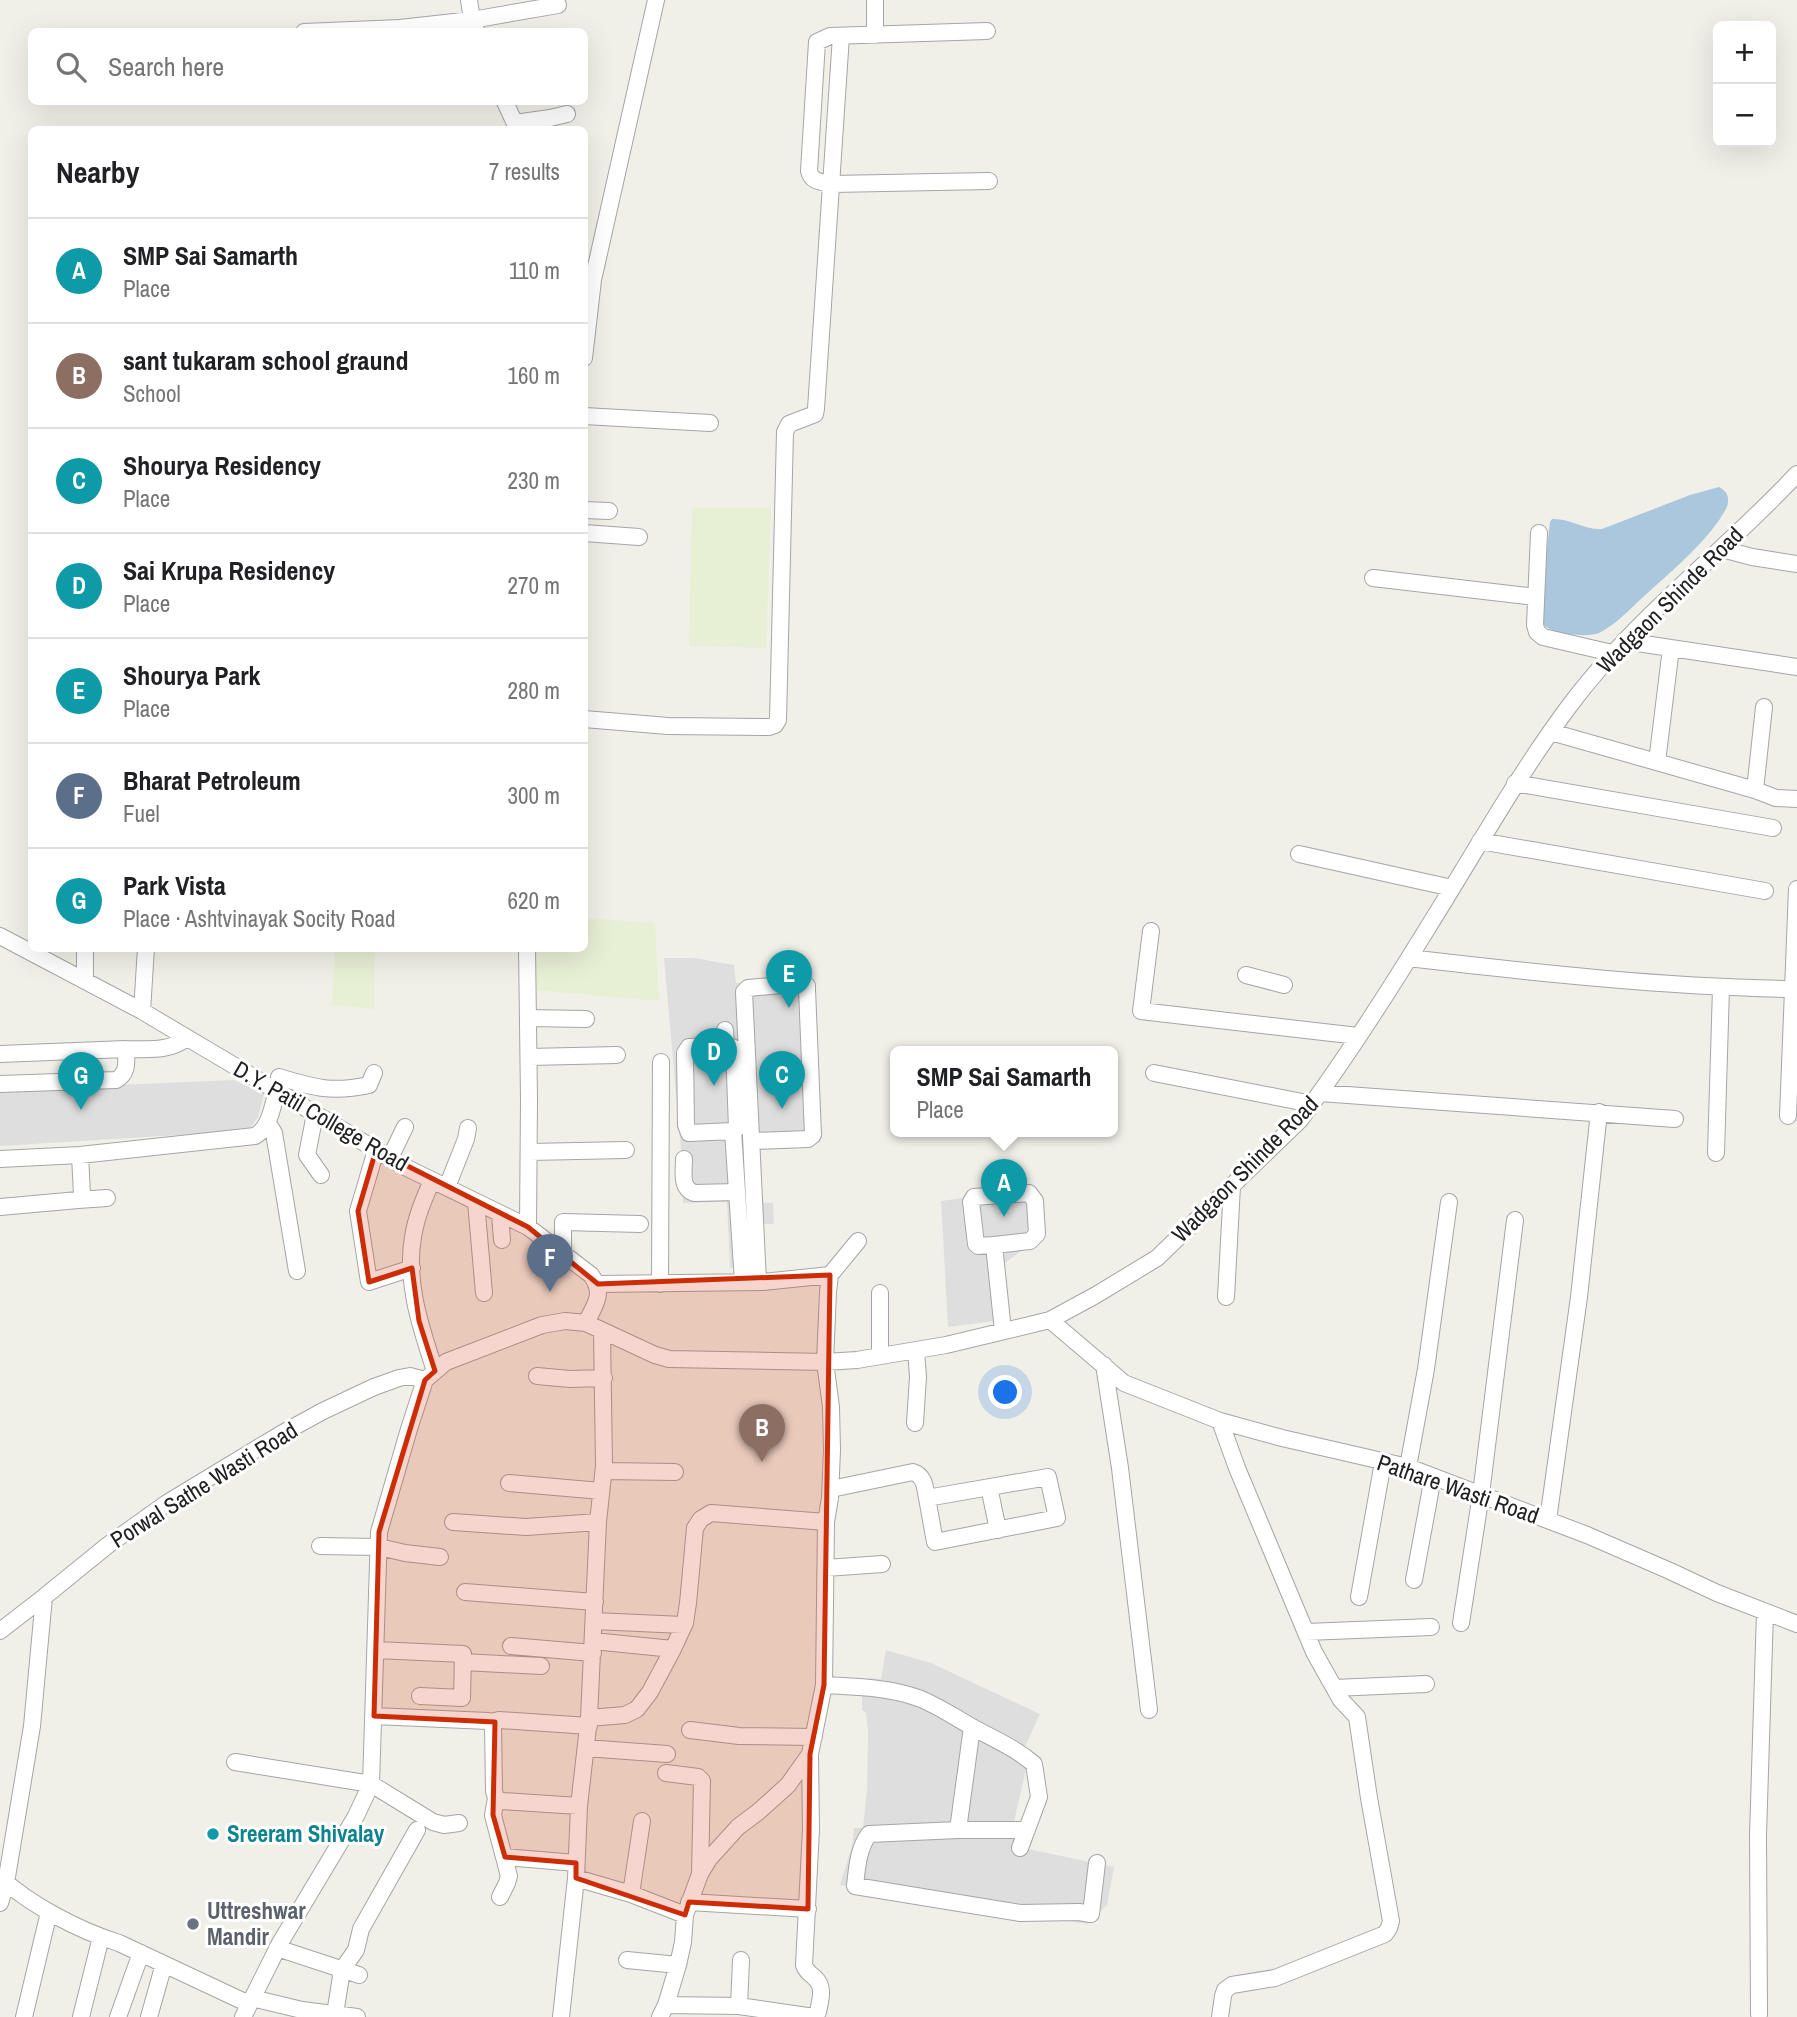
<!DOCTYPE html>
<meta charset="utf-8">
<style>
:root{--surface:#fff;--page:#f2f2f2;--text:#202124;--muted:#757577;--line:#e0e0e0;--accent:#cc2d06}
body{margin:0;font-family:"Archivo Narrow",sans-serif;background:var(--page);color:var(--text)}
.controls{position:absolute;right:21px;top:21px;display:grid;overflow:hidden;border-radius:10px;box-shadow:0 7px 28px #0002}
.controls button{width:63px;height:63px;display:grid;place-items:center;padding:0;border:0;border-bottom:2px solid var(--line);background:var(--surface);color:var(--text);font:35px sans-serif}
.you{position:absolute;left:1006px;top:1393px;width:24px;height:24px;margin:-18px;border:5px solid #fff;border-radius:50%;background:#1a73e8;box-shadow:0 0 0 10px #1a73e833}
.badge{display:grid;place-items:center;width:46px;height:46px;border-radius:50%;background:var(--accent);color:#fff;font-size:23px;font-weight:700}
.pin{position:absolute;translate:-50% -58px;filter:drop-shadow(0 2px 4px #0008)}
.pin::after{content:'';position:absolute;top:37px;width:24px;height:21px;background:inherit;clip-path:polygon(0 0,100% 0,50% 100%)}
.popup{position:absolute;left:890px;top:1046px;width:228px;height:91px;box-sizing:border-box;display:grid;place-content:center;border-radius:10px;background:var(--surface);filter:drop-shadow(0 2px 5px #0005);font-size:23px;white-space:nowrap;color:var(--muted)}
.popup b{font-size:26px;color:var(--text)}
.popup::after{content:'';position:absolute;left:50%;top:100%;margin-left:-14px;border:14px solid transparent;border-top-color:var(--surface)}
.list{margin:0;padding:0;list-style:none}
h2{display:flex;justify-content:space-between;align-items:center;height:91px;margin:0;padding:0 28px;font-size:30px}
h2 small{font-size:23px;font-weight:400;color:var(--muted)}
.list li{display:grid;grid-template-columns:46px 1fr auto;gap:21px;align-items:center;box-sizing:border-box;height:105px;padding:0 28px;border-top:2px solid var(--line)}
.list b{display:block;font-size:26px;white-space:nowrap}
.list p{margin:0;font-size:23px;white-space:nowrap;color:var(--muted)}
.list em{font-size:23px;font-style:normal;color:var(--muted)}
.icon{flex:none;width:38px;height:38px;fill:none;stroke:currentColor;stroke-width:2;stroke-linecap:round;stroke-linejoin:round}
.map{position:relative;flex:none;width:1797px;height:2017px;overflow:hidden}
.search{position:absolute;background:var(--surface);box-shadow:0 7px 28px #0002;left:28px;top:28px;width:560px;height:77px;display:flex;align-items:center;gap:18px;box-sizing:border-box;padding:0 24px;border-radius:10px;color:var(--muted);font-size:26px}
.panel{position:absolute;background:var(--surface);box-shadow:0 7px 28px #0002;left:28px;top:126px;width:560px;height:826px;border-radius:10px}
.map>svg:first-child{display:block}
.residential{fill:#dfdede}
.farmland{fill:#e7efd4}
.water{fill:#aac7dd}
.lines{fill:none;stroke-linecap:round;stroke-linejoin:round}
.minor-casing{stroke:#a5a5a5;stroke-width:18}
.minor{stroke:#fff;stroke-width:16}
.marked{fill:#cc2d06;fill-opacity:0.2;stroke:#cc2d06;stroke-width:5;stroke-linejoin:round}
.culture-dot{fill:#0f9aa8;stroke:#fff;stroke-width:2.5}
.worship-dot{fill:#6b7280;stroke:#fff;stroke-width:2.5}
.labels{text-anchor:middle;stroke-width:6;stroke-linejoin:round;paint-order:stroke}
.street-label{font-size:23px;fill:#212121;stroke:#fff}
.culture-label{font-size:23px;font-weight:bold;fill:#0d838f;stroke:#fff;text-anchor:start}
.worship-label{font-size:23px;font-weight:bold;fill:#5b616d;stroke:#fff;text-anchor:start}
</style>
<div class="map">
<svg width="1797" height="2017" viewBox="0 0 1797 2017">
<rect width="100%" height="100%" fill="#f1f0e8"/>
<path class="residential" d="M664 958H694L734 965 736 983 812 979 820 1142 755 1151 759 1202 773 1203 774 1224H762L748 1265 730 1268 727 1202 683 1203 681 1150Z
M234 1080 264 1094 258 1117 251 1127 244 1131 0 1146V1090Z
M1035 1188 1041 1236 1005 1263 1010 1319 948 1327 941 1201Z
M886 1650 931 1663 1040 1714 1020 1758 1026 1769 1014 1822 1033 1826 1028 1849 1114 1867 1107 1905 1087 1924 840 1885 852 1846 854 1828H863L867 1789 868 1732 866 1713 862 1710V1696H867L868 1678 881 1679Z"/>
<path class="farmland" d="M692 508H771L766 648 689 646Z
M585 918 655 923 659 1001 533 990V949L584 948Z
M335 949H375L374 1009 332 1005Z"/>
<path class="water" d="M1719 487C1731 493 1730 504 1723 514 1705 544 1667 575 1641 599 1628 611 1615 625 1599 633 1587 638 1551 634 1543 624L1542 591 1550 522 1552 519C1570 518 1584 530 1602 529L1690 495Z"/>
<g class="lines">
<g class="minor-casing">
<path id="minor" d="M469 0 472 20 477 32
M987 31 830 36 817 42 809 171C811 182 822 182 832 184L989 181
M304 32 400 28 472 20 558 5
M875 35V0
M505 102 518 130
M515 123 550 118 567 114
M584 358 593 280 656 0
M584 416 710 423
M584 510 609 511
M584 533 639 537
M1539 533 1535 625 1537 632 1543 637 1612 653
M1722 549 1752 557 1797 564
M1373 578 1536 597
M1624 641 1797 667
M584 719 668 726 769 727 775 725 778 720 785 432 789 424 815 414 816 409 841 36
M1551 732 1755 790 1776 798 1797 799
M1657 762 1671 648
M1515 783 1773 828
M1755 790 1764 707
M1480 841 1765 891
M1299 854 1452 888
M1151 931 1141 1011 1358 1036
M0 936 142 1011 405 1167 528 1227 591 1275C605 1294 595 1304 586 1323
M527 948 529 1099 528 1227
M1409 958C1537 973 1664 987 1792 989
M1246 975 1284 985
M85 981V948
M142 1011 146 948
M528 1018 586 1019
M725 1030 726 1045 689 1047 685 1053 686 1125 689 1133 733 1131 737 1128 734 1048 726 1045
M0 1054 126 1049
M529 1057 617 1055
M1154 1073 1312 1104
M279 1077C315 1088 332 1093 369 1085L374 1073
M0 1084 116 1080C129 1073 126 1061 126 1049 148 1049 169 1052 187 1038
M1320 1093 1675 1119
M315 1114 307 1155 321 1175
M1788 1116 1797 889
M267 1125 271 1128 274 1133 297 1271
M733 1131 743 1282
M752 1141 808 1139 813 1135 807 989V986L803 983 748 988 744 992 758 1282
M376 1150 358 1211 369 1282 412 1268
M529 1152 626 1150
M1716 1153 1721 988
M390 1158 405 1127
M0 1159 80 1155 255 1136C270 1128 272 1107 277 1091
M684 1159C684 1172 680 1188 694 1193L737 1192
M432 1180C424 1199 416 1217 413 1237 405 1282 421 1328 435 1371
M447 1187 466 1139 468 1128
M78 1200 107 1198
M476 1202 484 1293
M0 1207 78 1200 82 1195 80 1155
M500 1214 502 1240
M994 1245 1030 1241 1037 1234 1035 1201 1029 1193 974 1197 971 1202 976 1244 978 1246 994 1245 1003 1331
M563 1253V1222L640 1224
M598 1284 763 1282 830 1275
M660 1284 661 1062
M1226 1297 1232 1186
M1050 1320 1124 1383 1220 1421 1282 1438 1408 1467 1587 1535 1670 1571 1717 1593 1797 1624
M880 1356V1293
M1104 1365 1120 1468 1149 1710
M537 1376 570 1379 604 1378
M1220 1421 1237 1468 1314 1652 1341 1700 1357 1717 1369 1798 1391 1921 1389 1928 1385 1934 1275 1978 1232 1985 1225 1990 1223 1996 1220 2017
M915 1423 918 1377 916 1350
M1408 1467 1426 1369 1449 1202
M604 1471 675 1472
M509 1483 601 1491
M989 1487 998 1530
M831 1489 913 1472C925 1476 925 1488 927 1498L1048 1477 1057 1518 935 1542 927 1498
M1548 1520 1579 1297 1599 1112
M453 1522 526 1527 598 1522
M320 1546 379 1547 405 1553 440 1557
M826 1568 882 1564
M1414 1580 1433 1477
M465 1592 595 1602
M1359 1597 1383 1462
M594 1621 683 1625
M1461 1623 1481 1494 1515 1220
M0 1631 44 1597 108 1545 167 1503 281 1434 323 1411 374 1387 399 1378 410 1376 425 1380
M1306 1632 1431 1627
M593 1641 673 1649
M511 1646 593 1653
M377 1650 463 1654 462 1698 420 1696
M463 1662 541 1666
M824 1685C857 1687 890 1687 921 1699 940 1707 956 1718 974 1728 996 1740 1015 1748 1034 1764L1039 1797 1020 1848
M1334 1688 1426 1684
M374 1716 488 1721 493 1723 494 1791 496 1798 502 1801 579 1806
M589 1718 625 1715 637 1709 650 1692 673 1649 685 1623 688 1603 695 1528 701 1519 711 1513 826 1522
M490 1722 499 1720 589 1726
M690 1730 739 1736 814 1737
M586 1748 667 1754
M235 1762 371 1784 433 1822 444 1825 459 1823
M666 1773 698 1777 702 1781 700 1874
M496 1798 493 1815 495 1823 509 1876 507 1883 500 1897
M958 1830 972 1727
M1027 1830H958L869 1834C858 1849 857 1868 855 1886L1020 1913 1079 1912 1091 1914 1097 1863
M505 1857 576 1863
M0 1877C30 1905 80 1931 119 1943L249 2004
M576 1878 631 1894 685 1915
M631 1894 642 1821
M689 1902 808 1909
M0 1903 6 1883 32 1726 44 1597
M277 1948 359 1975
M627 1960 678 1965
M252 1998 302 2010 357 2017
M666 2005 739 2006 807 2016H814L818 2012C820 2001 825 1987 815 1978 810 1973 807 1973 804 1965L811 1829 810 1754 824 1685 826 1522 830 1498 832 1450 831 1407 825 1362 828 1292 830 1275 858 1241
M739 2006 741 1960
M335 2014 342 1970 356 1950 361 1929 417 1830
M1759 2014 1758 1835 1765 1612
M24 2017 49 1912
M81 2017 101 1937
M118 2017 141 1953
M149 2017 164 1964
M243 2017 280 1943 356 1816 371 1784 379 1532 409 1429 425 1380 446 1362 542 1325 565 1321 586 1323 655 1355 669 1359 825 1362 857 1360 946 1345 1050 1320 1096 1295 1157 1258 1300 1120C1346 1059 1387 994 1427 929 1474 854 1517 776 1570 705 1635 618 1723 553 1797 474
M561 2017 576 1878 579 1806 589 1718 598 1522 604 1466 602 1331
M660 2017 666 2005 678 1965 683 1942 685 1915 700 1874 709 1859 738 1827 758 1812 788 1785 810 1754"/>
</g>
<use href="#minor" class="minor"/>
</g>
<path class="marked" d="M376 1150 528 1227 598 1284 830 1275 824 1685 810 1754 808 1909 689 1902 685 1915 576 1878V1863L505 1857 493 1815 495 1722 374 1716 379 1532 425 1380 435 1371 419 1321 412 1268 369 1282 358 1211Z"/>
<circle class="culture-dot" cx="213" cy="1834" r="7"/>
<circle class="worship-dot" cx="193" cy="1924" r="7"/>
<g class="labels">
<g class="street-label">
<text transform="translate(1670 600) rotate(-45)" y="8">Wadgaon Shinde Road</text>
<text transform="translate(321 1116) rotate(30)" y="8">D.Y. Patil College Road</text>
<text transform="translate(1245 1169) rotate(-45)" y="8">Wadgaon Shinde Road</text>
<text transform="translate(204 1485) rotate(-32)" y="8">Porwal Sathe Wasti Road</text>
<text transform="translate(1458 1489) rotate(19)" y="8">Pathare Wasti Road</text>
</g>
<g class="culture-label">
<text x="227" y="1842">Sreeram Shivalay</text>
</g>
<g class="worship-label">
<text x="207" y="1919">Uttreshwar<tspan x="207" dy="26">Mandir</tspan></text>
</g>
</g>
</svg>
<div class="controls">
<button>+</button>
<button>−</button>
</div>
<div class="you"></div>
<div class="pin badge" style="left:1004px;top:1217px;background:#0f9aa8">A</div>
<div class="popup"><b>SMP Sai Samarth</b>Place</div>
<div class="pin badge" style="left:762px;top:1462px;background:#8d6e63">B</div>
<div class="pin badge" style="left:782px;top:1109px;background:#0f9aa8">C</div>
<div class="pin badge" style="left:714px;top:1086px;background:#0f9aa8">D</div>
<div class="pin badge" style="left:789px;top:1008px;background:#0f9aa8">E</div>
<div class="pin badge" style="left:550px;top:1292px;background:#5c6f8a">F</div>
<div class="pin badge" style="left:81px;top:1110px;background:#0f9aa8">G</div>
<div class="search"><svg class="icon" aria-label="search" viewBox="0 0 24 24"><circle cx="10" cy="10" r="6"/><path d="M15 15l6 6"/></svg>Search here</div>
<section class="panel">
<h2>Nearby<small>7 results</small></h2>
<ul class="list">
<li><span class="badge" style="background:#0f9aa8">A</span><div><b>SMP Sai Samarth</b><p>Place</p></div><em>110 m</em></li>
<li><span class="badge" style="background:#8d6e63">B</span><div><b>sant tukaram school graund</b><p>School</p></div><em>160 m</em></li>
<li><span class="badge" style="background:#0f9aa8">C</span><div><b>Shourya Residency</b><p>Place</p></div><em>230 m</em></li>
<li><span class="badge" style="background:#0f9aa8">D</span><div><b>Sai Krupa Residency</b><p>Place</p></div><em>270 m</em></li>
<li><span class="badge" style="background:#0f9aa8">E</span><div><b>Shourya Park</b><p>Place</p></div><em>280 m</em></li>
<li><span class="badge" style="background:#5c6f8a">F</span><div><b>Bharat Petroleum</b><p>Fuel</p></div><em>300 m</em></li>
<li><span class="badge" style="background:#0f9aa8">G</span><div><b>Park Vista</b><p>Place · Ashtvinayak Socity Road</p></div><em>620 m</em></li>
</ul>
</section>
</div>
